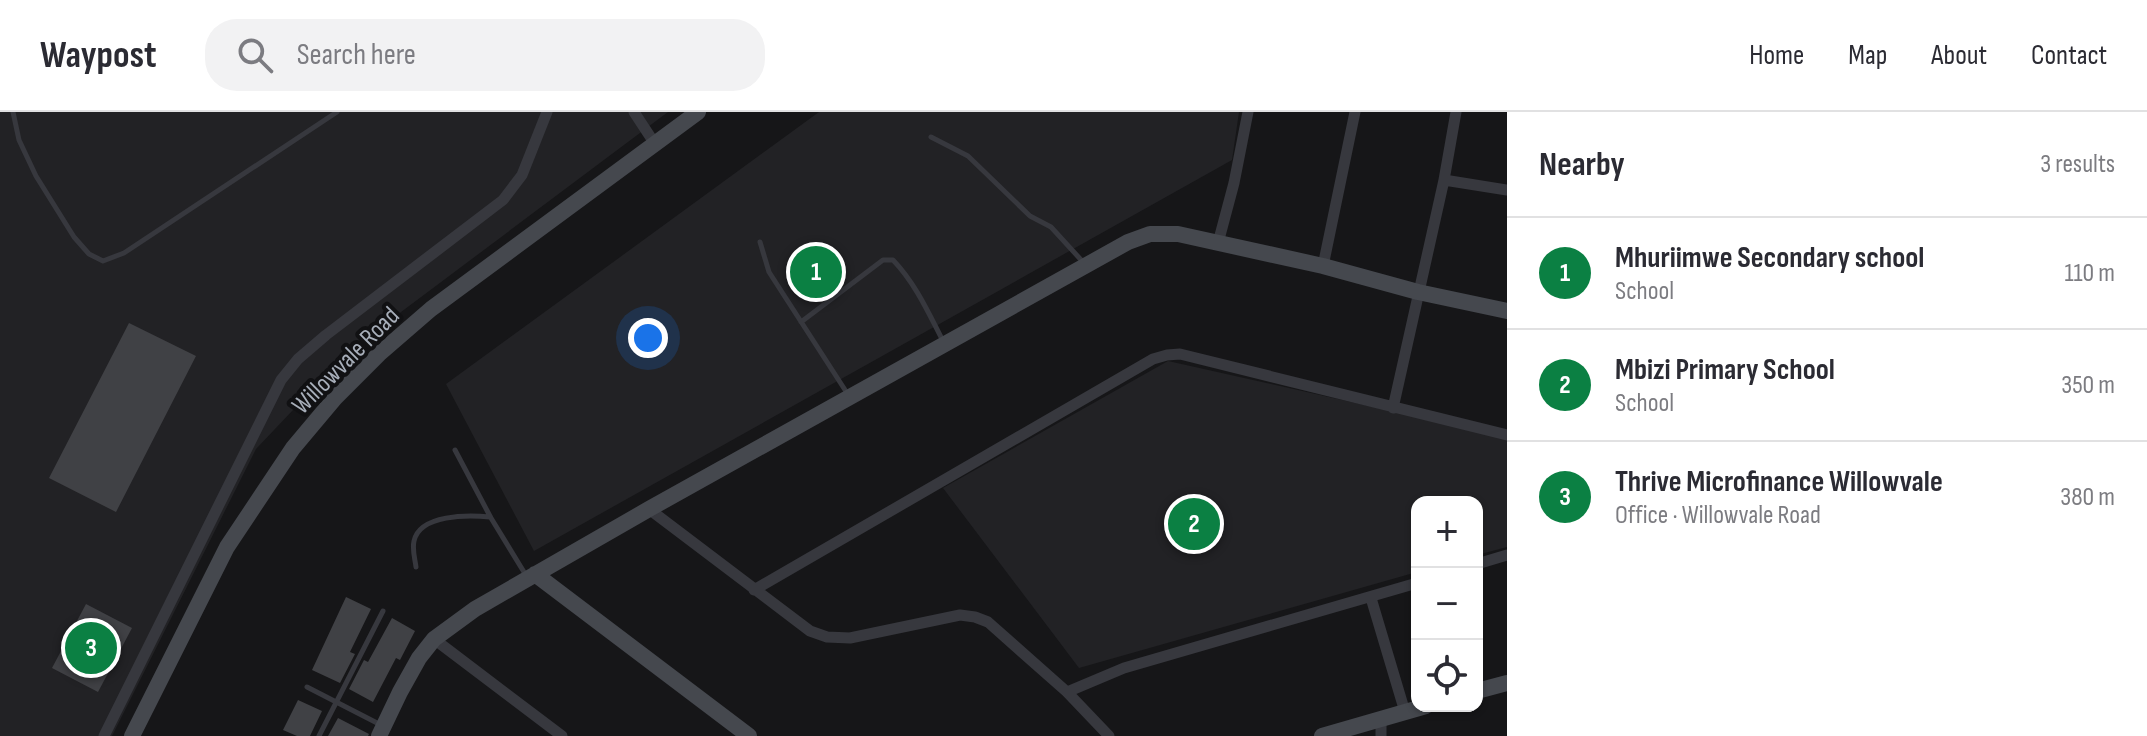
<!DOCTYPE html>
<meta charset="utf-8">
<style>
:root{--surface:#fff;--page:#f2f2f3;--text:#2b2b33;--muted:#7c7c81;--line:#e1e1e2;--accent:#0b8043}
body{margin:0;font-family:"Sofia Sans Condensed",sans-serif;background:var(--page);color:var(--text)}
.controls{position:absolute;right:24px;bottom:24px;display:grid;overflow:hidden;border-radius:16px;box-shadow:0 2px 6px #0004}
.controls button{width:72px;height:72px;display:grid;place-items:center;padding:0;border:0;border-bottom:2px solid var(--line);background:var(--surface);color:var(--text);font:40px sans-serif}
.you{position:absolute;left:648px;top:226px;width:28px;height:28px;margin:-20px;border:6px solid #fff;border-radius:50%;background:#1a73e8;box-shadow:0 0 0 12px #1a73e833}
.badge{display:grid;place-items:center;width:52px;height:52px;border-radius:50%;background:var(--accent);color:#fff;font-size:26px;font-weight:700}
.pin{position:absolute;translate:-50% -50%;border:4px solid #fff;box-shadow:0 2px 8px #0006}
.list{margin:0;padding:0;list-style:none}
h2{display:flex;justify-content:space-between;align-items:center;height:104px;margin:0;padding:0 32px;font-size:34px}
h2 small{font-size:26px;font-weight:400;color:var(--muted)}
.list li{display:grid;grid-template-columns:52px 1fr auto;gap:24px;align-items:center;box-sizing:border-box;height:112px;padding:0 32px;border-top:2px solid var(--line)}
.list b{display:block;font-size:30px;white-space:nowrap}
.list p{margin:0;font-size:26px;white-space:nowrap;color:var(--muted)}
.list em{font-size:26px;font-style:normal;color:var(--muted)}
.icon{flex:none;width:44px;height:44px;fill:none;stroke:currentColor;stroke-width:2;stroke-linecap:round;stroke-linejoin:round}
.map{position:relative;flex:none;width:1507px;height:624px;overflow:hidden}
header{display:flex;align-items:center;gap:48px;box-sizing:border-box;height:112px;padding:0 40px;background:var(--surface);border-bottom:2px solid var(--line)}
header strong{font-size:38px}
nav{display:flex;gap:44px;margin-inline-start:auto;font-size:28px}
.search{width:560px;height:72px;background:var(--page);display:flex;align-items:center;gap:20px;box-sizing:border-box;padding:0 28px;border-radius:32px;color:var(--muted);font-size:30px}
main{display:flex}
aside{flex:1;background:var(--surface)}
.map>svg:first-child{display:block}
.built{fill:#222225}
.building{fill:#404145}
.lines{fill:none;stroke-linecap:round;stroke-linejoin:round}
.lane{stroke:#37383e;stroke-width:5}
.street{stroke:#37383e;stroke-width:11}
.secondary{stroke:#45484e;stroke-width:16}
.labels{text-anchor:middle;stroke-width:8;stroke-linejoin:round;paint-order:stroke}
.street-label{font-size:26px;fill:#a7aeb9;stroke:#111113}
</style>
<header>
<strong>Waypost</strong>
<div class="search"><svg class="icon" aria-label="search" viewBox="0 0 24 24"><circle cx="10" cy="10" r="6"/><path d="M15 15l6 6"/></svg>Search here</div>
<nav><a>Home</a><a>Map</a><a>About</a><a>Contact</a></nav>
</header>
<main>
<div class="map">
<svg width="1507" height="624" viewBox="0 0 1507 624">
<rect width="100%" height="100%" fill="#161618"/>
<path class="built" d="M0 0H668L349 239 256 337 112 624H0Z
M819 0H1239L1232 48 534 439 446 272Z
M1168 249 1507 325V435L1477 443V390H1417V460L1079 556 943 376Z"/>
<path class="building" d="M129 211 196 244 116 400 49 366Z
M346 485 371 497 350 540 355 542 340 571 312 558Z
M86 492 132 516 98 580 52 556Z
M392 506 415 519 400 548 396 546 373 590 349 577 364 548 368 550Z
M298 588 322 599 310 624H297L283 618Z
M338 606 369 622 368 624H328Z"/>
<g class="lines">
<path class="lane" d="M13 0 19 28 36 64 74 125 89 142 103 149 124 141 337 0
M931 25 968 44 1030 104 1051 115 1083 150
M760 130 769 160 847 281
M801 210 883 148H893C916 172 929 202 944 231
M455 338 491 406 527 465
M416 455C415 447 412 438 414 429 420 402 468 403 490 405
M307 575 381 613
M319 624 383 499"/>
<path class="street" d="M634 0 655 32
M1444 68 1507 78
M1218 131 1234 71 1248 0
M1323 154 1355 0
M1393 296 1444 68 1456 0
M649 397 810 519 827 525 850 526 960 503 975 505 988 510 1067 580 1109 624
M1477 452 1507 443
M754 478 1153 247 1167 243 1180 242 1507 323
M1371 486 1405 600
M434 527 562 624
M1067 580 1124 556 1417 471
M1381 607V624
M104 624 281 268 298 247 326 223 503 88 522 63 547 0"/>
<path class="secondary" d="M535 462 749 624
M1477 579 1507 571
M132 624 227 435 293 336 335 286 379 242 431 197 698 0
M379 624 400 580 419 546 434 527 475 497 649 397 1128 130 1150 122H1178L1323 154 1418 180 1507 199
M1322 624 1426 594"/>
</g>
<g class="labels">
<g class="street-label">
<text transform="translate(345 248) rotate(-45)" y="9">Willowvale Road</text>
</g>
</g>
</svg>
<div class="controls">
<button>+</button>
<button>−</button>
<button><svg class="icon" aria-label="locate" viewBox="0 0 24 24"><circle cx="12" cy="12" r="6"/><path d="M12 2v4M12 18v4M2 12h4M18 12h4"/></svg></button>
</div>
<div class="you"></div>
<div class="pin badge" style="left:816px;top:160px">1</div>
<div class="pin badge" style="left:1194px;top:412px">2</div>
<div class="pin badge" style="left:91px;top:536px">3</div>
</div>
<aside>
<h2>Nearby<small>3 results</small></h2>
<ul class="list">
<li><span class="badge">1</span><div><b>Mhuriimwe Secondary school</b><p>School</p></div><em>110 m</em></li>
<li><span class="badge">2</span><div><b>Mbizi Primary School</b><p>School</p></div><em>350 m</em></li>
<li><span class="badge">3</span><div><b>Thrive Microfinance Willowvale</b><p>Office · Willowvale Road</p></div><em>380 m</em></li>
</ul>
</aside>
</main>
